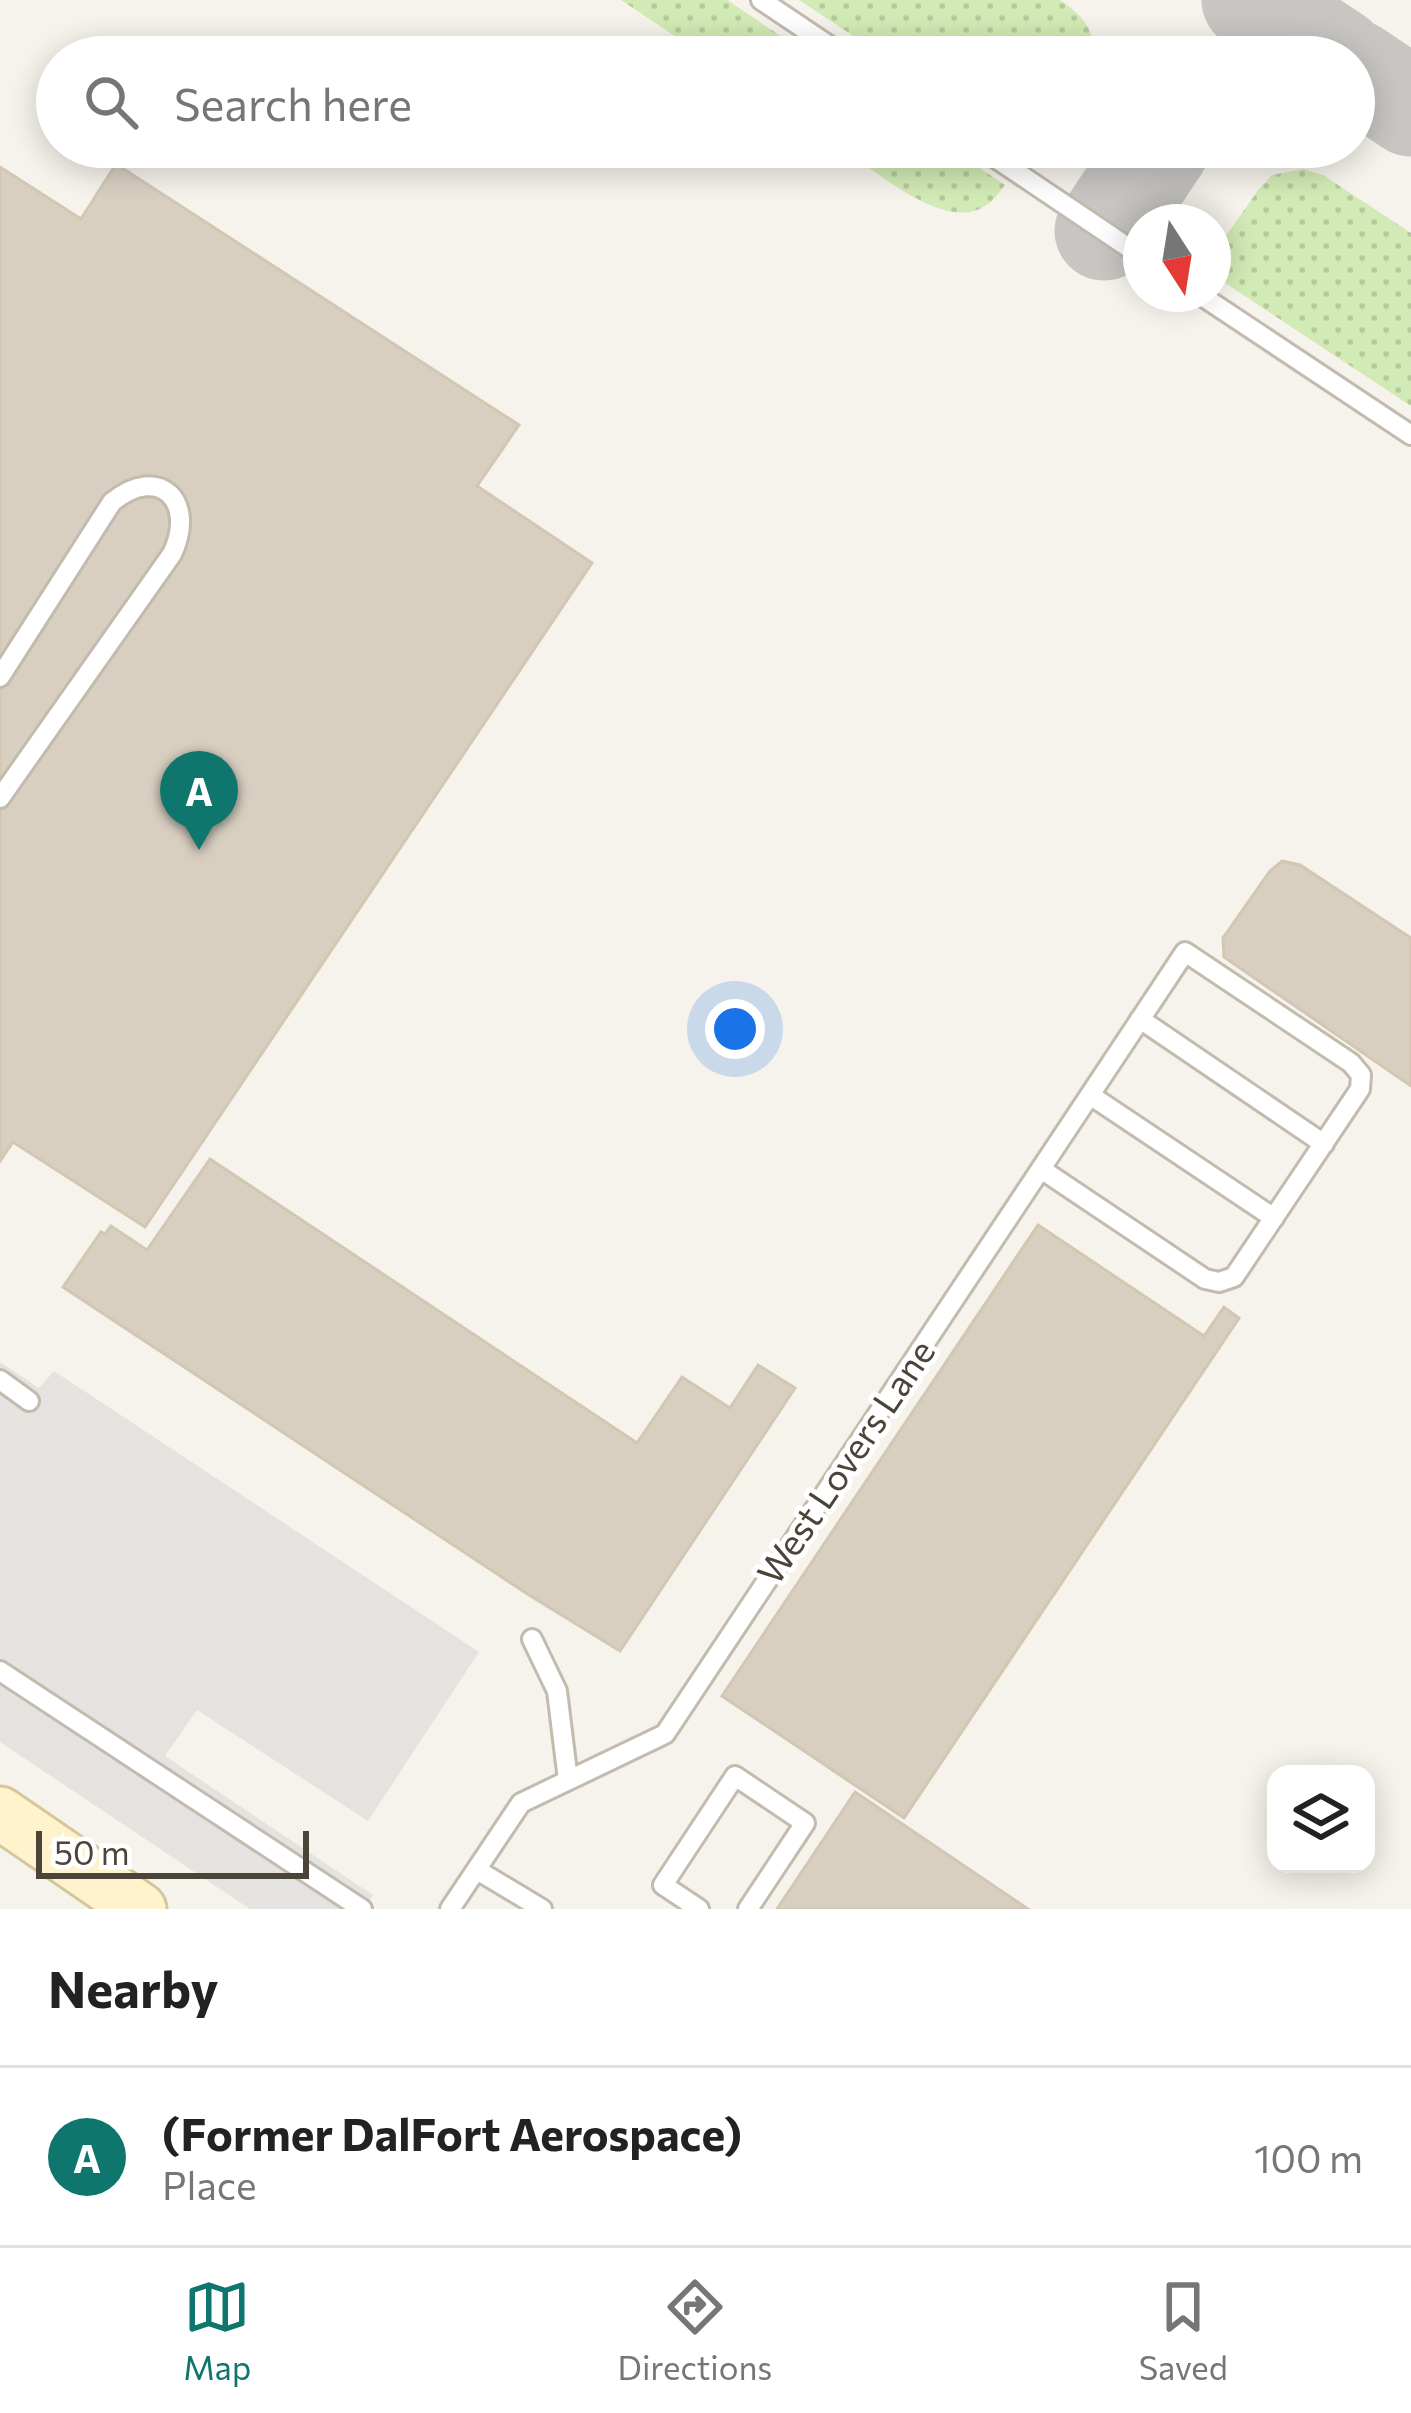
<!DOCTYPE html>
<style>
:root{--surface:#fff;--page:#f2f2f2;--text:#222;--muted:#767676;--line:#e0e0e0;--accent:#0f766e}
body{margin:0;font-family:Commissioner,sans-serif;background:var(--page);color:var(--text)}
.controls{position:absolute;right:36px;bottom:36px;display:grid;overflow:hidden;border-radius:24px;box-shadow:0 6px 30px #0003}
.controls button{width:108px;height:108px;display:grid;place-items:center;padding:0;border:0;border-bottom:3px solid var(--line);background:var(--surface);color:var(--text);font:60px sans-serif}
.compass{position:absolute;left:1123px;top:204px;width:108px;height:108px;border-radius:50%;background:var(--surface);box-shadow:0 6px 30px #0003;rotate:168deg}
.scale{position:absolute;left:36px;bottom:30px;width:273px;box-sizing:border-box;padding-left:12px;border:6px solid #4b4439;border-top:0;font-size:33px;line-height:42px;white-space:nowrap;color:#4b4439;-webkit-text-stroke:9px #fff;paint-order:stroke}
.you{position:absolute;left:735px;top:1029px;width:42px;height:42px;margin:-30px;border:9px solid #fff;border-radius:50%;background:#1a73e8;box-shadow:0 0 0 18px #1a73e833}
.badge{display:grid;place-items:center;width:78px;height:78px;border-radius:50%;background:var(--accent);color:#fff;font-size:39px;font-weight:700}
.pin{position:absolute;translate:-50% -99px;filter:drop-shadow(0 3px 6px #0008)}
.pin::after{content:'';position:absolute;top:63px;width:42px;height:36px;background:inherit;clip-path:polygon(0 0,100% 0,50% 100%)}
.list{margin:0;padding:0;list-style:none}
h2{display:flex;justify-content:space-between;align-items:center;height:156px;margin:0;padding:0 48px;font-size:51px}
h2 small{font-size:39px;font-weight:400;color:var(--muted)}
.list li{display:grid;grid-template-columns:78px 1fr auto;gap:36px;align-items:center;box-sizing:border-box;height:180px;padding:0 48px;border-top:3px solid var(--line)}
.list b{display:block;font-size:45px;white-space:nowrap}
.list p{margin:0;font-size:39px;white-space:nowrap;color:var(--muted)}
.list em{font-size:39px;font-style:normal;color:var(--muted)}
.icon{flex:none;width:66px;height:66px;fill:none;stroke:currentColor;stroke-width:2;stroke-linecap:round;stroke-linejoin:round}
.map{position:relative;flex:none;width:1411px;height:1909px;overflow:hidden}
.search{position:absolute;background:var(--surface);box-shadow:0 6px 30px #0003;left:36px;right:36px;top:36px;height:132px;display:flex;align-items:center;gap:30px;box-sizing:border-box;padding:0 42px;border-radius:66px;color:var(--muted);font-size:45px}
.sheet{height:336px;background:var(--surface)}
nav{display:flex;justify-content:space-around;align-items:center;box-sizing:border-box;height:168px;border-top:3px solid var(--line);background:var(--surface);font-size:33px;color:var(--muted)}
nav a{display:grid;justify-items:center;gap:6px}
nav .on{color:var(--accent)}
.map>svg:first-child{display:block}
.grass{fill:url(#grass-dots)}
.parking{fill:#e5e3e0}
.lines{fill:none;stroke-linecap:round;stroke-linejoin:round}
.taxiway{stroke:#c8c6c3;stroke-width:99}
.building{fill:#d8cfc1;stroke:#d3c7b4;stroke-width:3}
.lane-casing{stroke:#c2bbae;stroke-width:24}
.secondary-casing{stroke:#d6c79b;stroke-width:57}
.lane{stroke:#fff;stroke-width:18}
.secondary{stroke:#fff3cd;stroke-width:51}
.labels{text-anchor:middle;stroke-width:10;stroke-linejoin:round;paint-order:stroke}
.street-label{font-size:36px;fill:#4b4439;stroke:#fff}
</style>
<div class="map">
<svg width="1411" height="1909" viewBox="0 0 1411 1909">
<defs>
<pattern id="grass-dots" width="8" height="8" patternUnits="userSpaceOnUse" patternTransform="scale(3)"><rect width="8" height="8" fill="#d2eab5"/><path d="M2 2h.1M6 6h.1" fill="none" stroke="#b6ca9c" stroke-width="1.8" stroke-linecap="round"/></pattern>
</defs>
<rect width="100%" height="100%" fill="#f6f3ec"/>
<path class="grass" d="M621 0H727L812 57H706Z
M799 0H1060C1082 15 1097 30 1092 57H885Z
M840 147H948L1005 185C999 192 993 202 985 206 944 233 874 169 840 147Z
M1303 169 1323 175 1411 233V406L1213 275V254L1259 189 1272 175Z"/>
<path class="parking" d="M0 1362 39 1388 54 1371 479 1652 368 1821 197 1710 165 1756 373 1895 364 1909H250L0 1742Z"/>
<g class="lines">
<path class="taxiway" d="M1251 0 1337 57
M1354 69 1411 107
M1104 231 1160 147"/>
</g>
<path class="building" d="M116 164 519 425 477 486 592 563 145 1227 13 1142 0 1161V167L81 219Z
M1282 861 1300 865 1411 938V1086L1224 957 1223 938 1270 871Z
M210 1159 637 1443 682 1377 730 1408 758 1365 795 1388 620 1651 529 1595 63 1287 101 1232 105 1234 111 1226 147 1250Z
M1038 1225 1204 1336 1224 1307 1239 1318 904 1818 722 1696Z
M855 1792 1028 1909H777Z"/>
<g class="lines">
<g class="lane-casing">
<path id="lane" d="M761 0 846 57
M979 147 1141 256
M1199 294 1411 435
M0 677 112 502C160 463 197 502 172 554L0 798
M1140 1019 1324 1144
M1090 1095 1274 1218
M0 1380 29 1401
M532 1639 557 1691 568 1780
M0 1671 362 1909
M477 1870 542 1909
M450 1909 521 1803 665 1734 1185 952 1351 1063 1361 1075 1360 1089 1234 1277 1219 1282 1205 1279 1041 1169
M699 1909 663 1885 735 1776 805 1823 748 1909"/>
</g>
<g class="secondary-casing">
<path id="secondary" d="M0 1813 140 1909"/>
</g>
<use href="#lane" class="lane"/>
<use href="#secondary" class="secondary"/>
</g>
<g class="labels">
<g class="street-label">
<text transform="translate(846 1462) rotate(-56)" y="13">West Lovers Lane</text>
</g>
</g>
</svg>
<div class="controls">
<button><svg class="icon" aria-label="layers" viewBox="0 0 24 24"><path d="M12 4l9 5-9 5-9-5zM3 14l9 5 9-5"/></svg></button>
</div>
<svg class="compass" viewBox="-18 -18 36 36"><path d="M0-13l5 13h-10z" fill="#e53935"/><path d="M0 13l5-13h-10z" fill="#767676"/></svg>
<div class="scale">50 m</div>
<div class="you"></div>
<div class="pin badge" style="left:199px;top:850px">A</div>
<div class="search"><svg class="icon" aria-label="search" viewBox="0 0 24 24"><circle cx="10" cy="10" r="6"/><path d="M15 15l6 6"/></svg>Search here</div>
</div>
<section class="sheet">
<h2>Nearby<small></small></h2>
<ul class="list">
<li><span class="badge">A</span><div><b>(Former DalFort Aerospace)</b><p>Place</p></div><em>100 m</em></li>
</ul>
</section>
<nav>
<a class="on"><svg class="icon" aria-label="map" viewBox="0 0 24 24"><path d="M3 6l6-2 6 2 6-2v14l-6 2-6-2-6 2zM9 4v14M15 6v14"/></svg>Map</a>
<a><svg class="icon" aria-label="directions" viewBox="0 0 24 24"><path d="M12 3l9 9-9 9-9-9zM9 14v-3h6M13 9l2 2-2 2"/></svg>Directions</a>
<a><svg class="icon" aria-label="saved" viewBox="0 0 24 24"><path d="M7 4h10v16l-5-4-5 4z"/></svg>Saved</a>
</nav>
